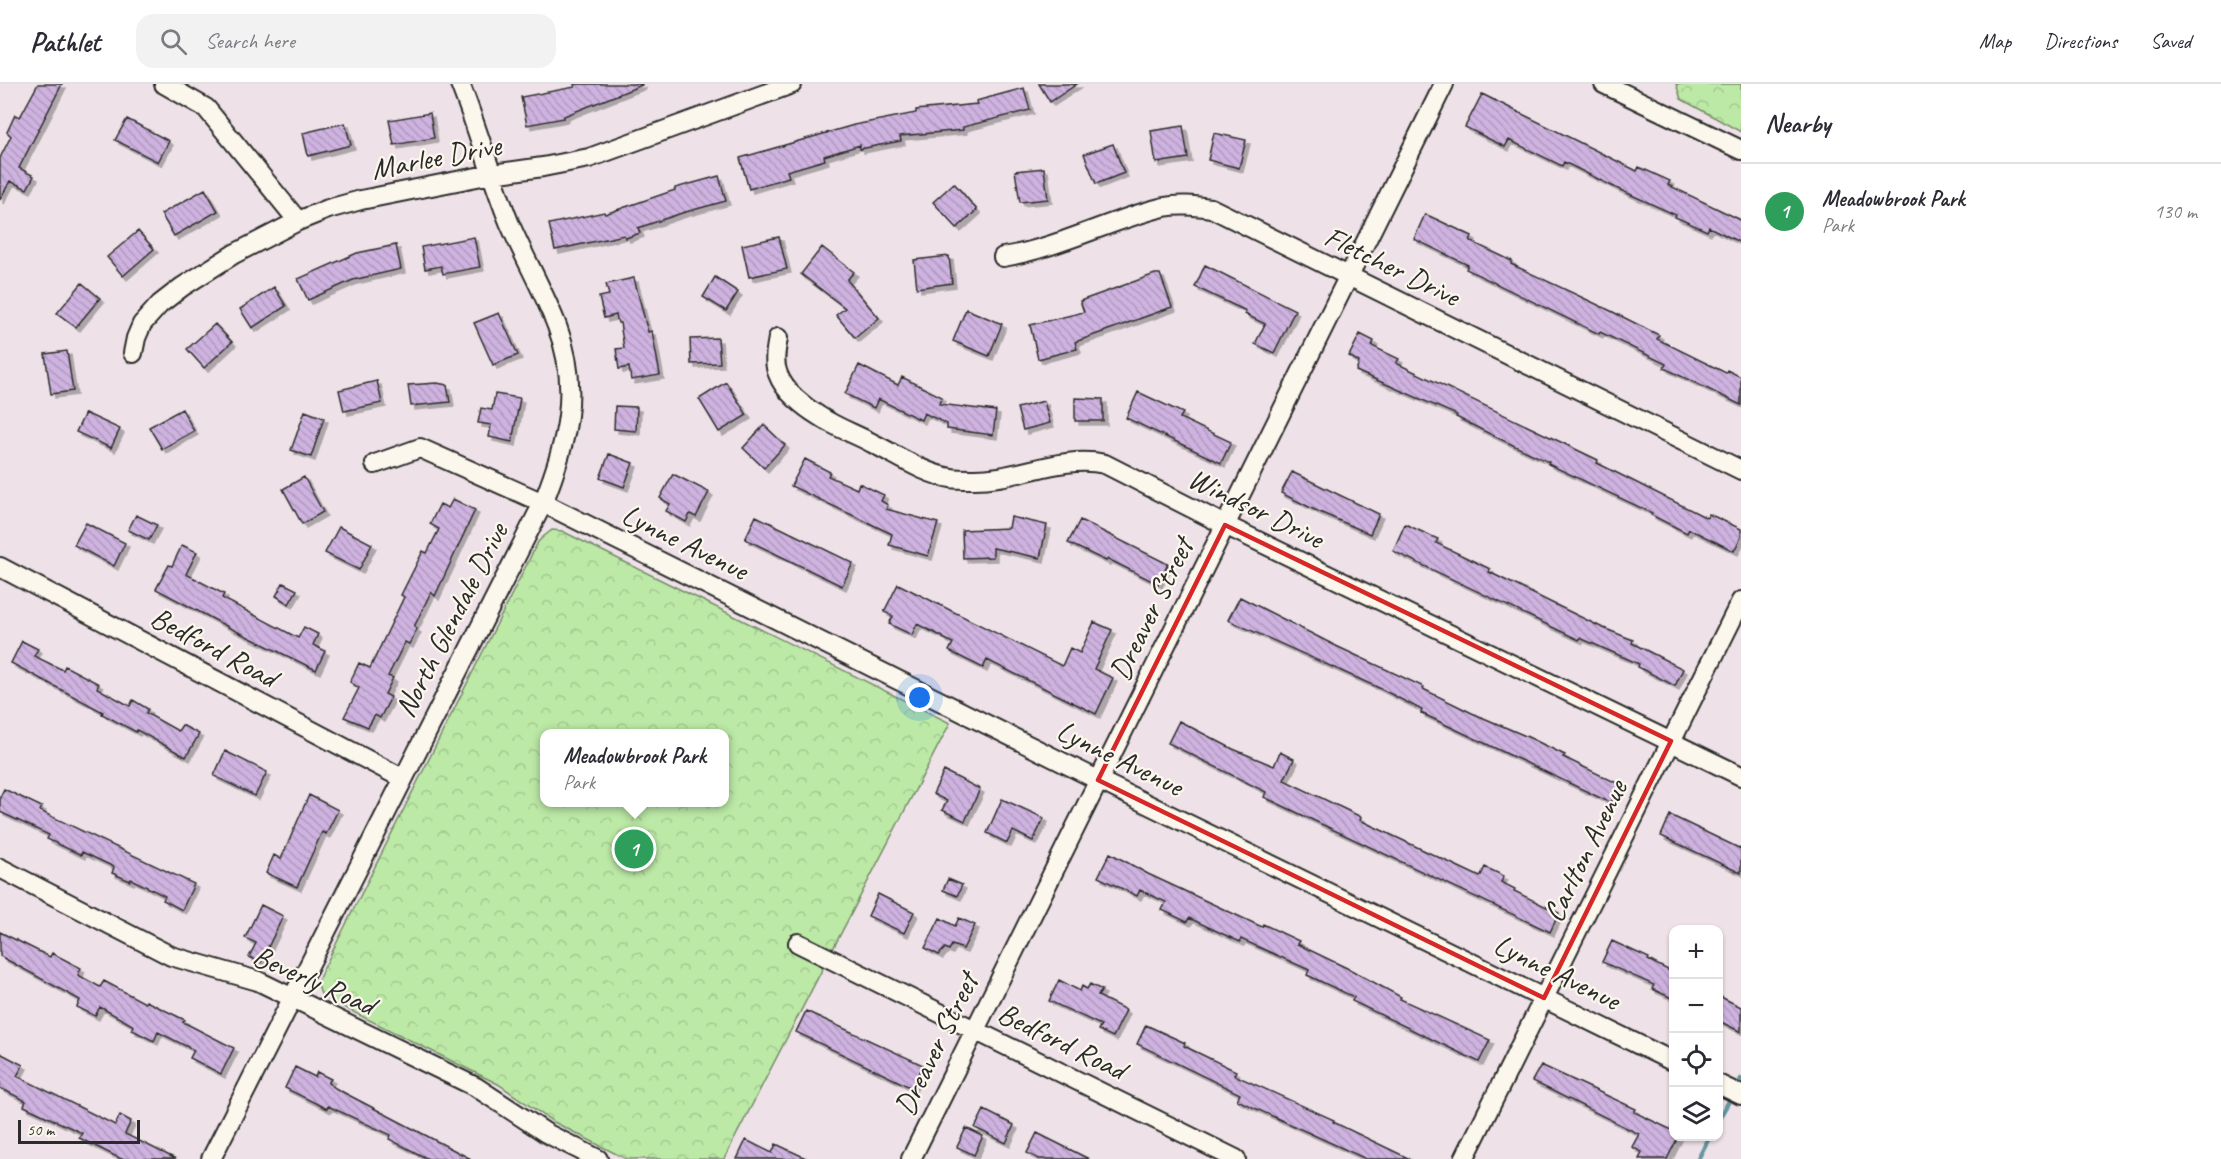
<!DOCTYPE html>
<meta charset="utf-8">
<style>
:root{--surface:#fff;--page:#f2f2f3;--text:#2b2b33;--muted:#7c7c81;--line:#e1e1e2;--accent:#1f6fb2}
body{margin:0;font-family:Caveat,sans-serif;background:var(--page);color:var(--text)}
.controls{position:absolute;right:18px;bottom:18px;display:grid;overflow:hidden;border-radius:12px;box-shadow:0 2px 4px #0004}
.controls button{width:54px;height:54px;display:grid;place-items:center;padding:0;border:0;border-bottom:2px solid var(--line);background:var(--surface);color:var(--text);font:30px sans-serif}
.scale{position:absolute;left:18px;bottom:15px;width:122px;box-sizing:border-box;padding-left:6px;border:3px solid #2b2b2b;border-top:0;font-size:16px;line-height:21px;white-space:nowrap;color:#2b2b2b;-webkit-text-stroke:4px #fbf7ec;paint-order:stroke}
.you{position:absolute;left:920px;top:614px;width:21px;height:21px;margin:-15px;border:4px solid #fff;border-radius:50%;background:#1a73e8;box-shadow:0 0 0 9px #1a73e833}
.badge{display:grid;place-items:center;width:39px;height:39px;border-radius:50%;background:var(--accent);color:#fff;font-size:20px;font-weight:700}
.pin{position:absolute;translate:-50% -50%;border:3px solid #fff;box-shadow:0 2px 6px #0006}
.popup{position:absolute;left:540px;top:645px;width:189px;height:78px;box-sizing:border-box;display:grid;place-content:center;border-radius:12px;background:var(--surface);filter:drop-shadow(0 2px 4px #0005);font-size:20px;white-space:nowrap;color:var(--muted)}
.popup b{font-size:22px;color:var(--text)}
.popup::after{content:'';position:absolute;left:50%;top:100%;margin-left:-12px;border:12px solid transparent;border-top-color:var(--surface)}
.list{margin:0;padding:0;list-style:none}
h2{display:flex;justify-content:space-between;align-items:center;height:78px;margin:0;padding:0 24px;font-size:26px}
h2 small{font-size:20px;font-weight:400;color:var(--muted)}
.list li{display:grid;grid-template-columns:39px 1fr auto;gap:18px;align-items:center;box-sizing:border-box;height:96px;padding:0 24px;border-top:2px solid var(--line)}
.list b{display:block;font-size:22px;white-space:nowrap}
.list p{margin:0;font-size:20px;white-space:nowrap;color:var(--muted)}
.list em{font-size:20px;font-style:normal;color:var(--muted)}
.icon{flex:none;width:33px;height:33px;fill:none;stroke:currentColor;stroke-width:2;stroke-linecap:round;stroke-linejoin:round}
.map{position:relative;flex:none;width:1741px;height:1075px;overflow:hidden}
header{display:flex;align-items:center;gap:36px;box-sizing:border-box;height:84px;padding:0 30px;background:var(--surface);border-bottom:2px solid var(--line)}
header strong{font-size:28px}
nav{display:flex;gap:33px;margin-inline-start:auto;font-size:21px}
.search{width:420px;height:54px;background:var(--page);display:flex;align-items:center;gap:15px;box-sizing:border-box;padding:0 21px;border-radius:18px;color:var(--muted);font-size:22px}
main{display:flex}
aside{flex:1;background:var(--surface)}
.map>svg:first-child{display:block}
.forest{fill:url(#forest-crowns);stroke:#748a68;stroke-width:1.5;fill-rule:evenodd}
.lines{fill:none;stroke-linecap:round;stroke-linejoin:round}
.stream{stroke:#66969f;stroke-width:4.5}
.building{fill:url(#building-back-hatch);stroke:#2b2b2b;stroke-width:1.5;filter:url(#shadow)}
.minor-casing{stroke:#2b2b2b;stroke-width:22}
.minor{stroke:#fbf7ec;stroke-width:18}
.marked{fill:none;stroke:#d62828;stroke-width:4.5;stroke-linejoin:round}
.labels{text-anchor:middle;stroke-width:4.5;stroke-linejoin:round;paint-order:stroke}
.street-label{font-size:30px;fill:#2b2b2b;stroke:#fbf7ec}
</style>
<header>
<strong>Pathlet</strong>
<div class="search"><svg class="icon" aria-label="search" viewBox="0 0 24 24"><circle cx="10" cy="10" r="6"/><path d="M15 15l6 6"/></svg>Search here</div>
<nav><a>Map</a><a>Directions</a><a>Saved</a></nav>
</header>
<main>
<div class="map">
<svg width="1741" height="1075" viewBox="0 0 1741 1075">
<defs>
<pattern id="forest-crowns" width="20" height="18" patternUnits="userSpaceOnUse" patternTransform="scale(1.5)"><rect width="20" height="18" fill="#bce9a6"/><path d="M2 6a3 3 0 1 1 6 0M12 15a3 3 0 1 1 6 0" fill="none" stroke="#a2c88f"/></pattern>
<pattern id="building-back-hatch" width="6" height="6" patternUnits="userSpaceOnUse" patternTransform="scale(1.5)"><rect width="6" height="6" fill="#ceb2df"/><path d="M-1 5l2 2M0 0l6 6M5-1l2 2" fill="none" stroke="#b199c0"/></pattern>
<filter id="shadow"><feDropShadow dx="4" dy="4" stdDeviation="0" flood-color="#0004"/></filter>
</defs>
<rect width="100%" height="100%" fill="#eee2e8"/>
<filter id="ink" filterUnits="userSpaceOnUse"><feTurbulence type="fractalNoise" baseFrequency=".0167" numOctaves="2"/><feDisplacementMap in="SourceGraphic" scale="12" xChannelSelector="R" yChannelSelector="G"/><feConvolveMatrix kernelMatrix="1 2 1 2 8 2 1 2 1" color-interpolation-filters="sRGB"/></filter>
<g filter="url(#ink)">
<path class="forest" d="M1676 0H1741V48L1681 15Z
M552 446 562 447 950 639 724 1075H626L552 1037 498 1000 323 913C318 906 317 900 320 892L538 458 543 453ZM544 650H724V718H544Z"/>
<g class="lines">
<path class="stream" d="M1736 1005 1741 995
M1718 1036 1732 1012
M1698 1075 1710 1052"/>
</g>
<path class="building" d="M38 0H62L19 84 34 92 27 105 10 97 0 116V74L11 52 7 48 15 31 20 33Z
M574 0H642V1L564 32V34L527 41 521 13 575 3Z
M1039 0H1077L1050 18Z
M1024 4 1030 26 963 43V46L900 52 901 57 860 65V61L824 72 825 76 787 87 789 93 749 105 740 74 854 41 916 29V26L977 20 976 17Z
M1482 10 1637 87 1639 83 1670 97 1668 101 1741 136V159L1709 143 1707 147 1675 133 1676 131 1616 104 1564 78 1562 82 1509 56 1505 63 1465 43Z
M430 29 434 54 394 61 389 36Z
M127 35 169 57 158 78 115 56Z
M345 39 351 61 308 72 303 49Z
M1183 42 1188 74 1156 79 1151 47Z
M1214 49 1246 56 1239 84 1208 76Z
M1113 60 1124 89 1096 100 1084 70Z
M1044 84 1048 115 1020 118 1015 87Z
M719 92 726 117 682 129 638 144 640 149 626 154 624 151 555 166 549 140 604 128 605 130 675 106V104Z
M954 99 977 126 957 144 933 118Z
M205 105 218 127 174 152 161 130Z
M1425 130 1472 152 1470 157 1512 177 1511 180 1611 227 1659 251 1657 255 1726 289 1727 286 1741 293V321L1664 284 1666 280 1600 248 1599 250 1466 185 1468 181 1414 155Z
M138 147 154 165 123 192 107 173Z
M474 153 480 183 443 190 441 182 425 185 421 163Z
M779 153 787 185 749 193 742 161Z
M396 161 401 185 353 196 308 216 298 195 357 169Z
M822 163 854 188 847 196 879 234 855 254 836 231 845 224 801 190Z
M949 172 952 199 917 204 914 176Z
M1205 181 1295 226 1274 269 1255 260 1265 240 1245 230 1246 227 1195 203Z
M1155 190H1160L1172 223 1075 258 1077 265 1038 275 1030 241 1084 228 1080 217Z
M715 193 738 208 726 227 703 213Z
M634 194 648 248 652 247 660 291 631 296 629 283 619 285 616 265 624 264 620 239H618L616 231 604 234 599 213 609 211 606 200Z
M82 199 100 214 76 243 57 229Z
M274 203 286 222 252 244 240 225Z
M966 225 1002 240 989 272 953 257Z
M499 229 518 271 493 281 474 239Z
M215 240 232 258 204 284 187 265Z
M1360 250 1374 257 1372 262 1399 275 1396 279 1598 376 1597 379 1707 434 1709 430 1741 445V453L1734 467 1689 445 1687 449 1651 431 1652 429 1548 380 1549 378 1498 354 1456 333 1457 331 1356 287 1359 278 1349 272Z
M718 254 720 279 691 280 690 255Z
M67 267 73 307 51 310 45 270Z
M859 281 898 301 902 293 942 313 939 320 996 327 993 351 947 345V340L924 329 921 336 878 315 874 324 845 310Z
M377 297 382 319 344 327 339 306Z
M726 298 747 331 719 348 699 315Z
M437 299 447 301 450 318 411 322 408 301Z
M1138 308 1183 329 1180 334 1231 358 1221 379 1126 334Z
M495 310 520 314 512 358 489 353 491 341 478 339 481 324 492 326Z
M1075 314 1103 315V337H1075Z
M1044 317 1050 339 1023 346 1017 324Z
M615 322 637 323 636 347 614 345Z
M182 325 194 347 162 365 149 343Z
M305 327 324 334 311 373 291 366Z
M85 329 120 345 111 364 76 348Z
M764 341 785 361 764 384 743 364Z
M609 370 633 379 624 403 600 394Z
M805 375 830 388 828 392 857 405 859 399 884 411 881 417 888 421 886 425 938 439 928 472 889 461 892 450 791 402Z
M1292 388 1379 430 1370 450 1315 426 1281 409Z
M673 390 709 408 696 433 690 430 686 438 666 427 670 420 660 414Z
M304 393 323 428 302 440 283 405Z
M453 415 475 426 435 512 431 508 414 543 417 545 409 560 405 558 388 592 393 594 385 610 391 613 380 634 375 631 368 643 344 633 359 604 350 598 359 579 370 584 404 513 401 511 423 467 427 469 439 445 430 440 440 420 448 424Z
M136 431 157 441 149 456 128 446Z
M756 432 853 479 842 502 745 455Z
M1011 433 1047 441 1040 474 993 464V473L963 474 962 446 1009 444Z
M1080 436 1168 480 1158 500 1108 475 1106 477 1068 459Z
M86 439 125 459 114 482 74 461Z
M1405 440 1438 455 1436 459 1490 485 1489 488 1601 543 1633 556 1632 559 1683 585 1675 602 1638 583 1639 580 1580 554 1579 556 1393 467Z
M339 443 372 460 359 486 325 469Z
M182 461 197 468 186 490 224 510 222 514 298 554 304 543 318 550 313 561 325 567 316 586 230 544 156 505 169 481 172 482Z
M283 499 297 506 289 520 276 512Z
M898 500 1062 582 1070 564 1080 569 1094 538 1112 546 1094 585 1113 594 1096 630 987 576 983 584 949 567 953 559 943 554V553L917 540 912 551 889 540 893 532 884 528Z
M1240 513 1334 561 1424 603 1423 605 1472 629 1528 653 1565 671 1563 673 1619 700 1611 719 1421 629 1422 626 1379 604 1228 536Z
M22 557 38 565 34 572 63 586 65 582 99 600 97 604 130 622 133 616 148 625 146 629 178 647 182 641 199 650 186 673 137 646 136 648 102 630 103 628 11 579Z
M1179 637 1233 665 1274 682 1280 668 1294 675 1284 696 1361 733 1360 736 1480 793 1485 783 1504 792 1501 798 1515 805 1514 807 1559 829 1550 848 1264 713 1266 708 1168 659Z
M225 667 267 688 255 712 214 692Z
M944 687 980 705 965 737 942 726 947 717 933 710Z
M4 705 42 723 40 727 194 800 182 826 163 816 165 812 131 795 130 797 112 789 114 783 82 768 81 771 47 755 49 751 0 728V713Z
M309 711 338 726 326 750 322 748 297 803 266 789 274 771 281 775Z
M1002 715 1044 734 1033 757 1013 747 1007 759 987 749Z
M1670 731 1741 765V789L1661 752Z
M1110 769 1148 790 1262 843 1263 840 1299 857 1297 860 1351 886 1401 913 1400 915 1490 956 1479 978 1352 917 1354 913 1307 891 1309 886 1241 855 1240 858 1189 834 1187 838 1162 826 1166 818 1140 806 1137 812 1098 793Z
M948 795 962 801 957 812 943 806Z
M878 810 914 828 904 849 868 832Z
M261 821 283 832 261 878 249 873 256 859 245 854Z
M940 834 955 842 959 834 975 841 963 865 952 861 949 866 945 864 939 871 925 864Z
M0 848 50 873 52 869 81 884 78 891 100 903 104 897 145 919 146 917 185 936 183 938 234 964 221 990 190 974 194 966 158 948 154 957 132 946 134 942 100 923 95 932 77 923 80 916 0 872Z
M1612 857 1649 874 1648 876 1674 889V915L1652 905 1654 901 1602 878Z
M1059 896 1080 907 1082 902 1087 905 1090 900 1102 906 1098 912 1126 926 1113 953 1098 946 1101 941 1049 917Z
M1719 912 1741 923V948L1719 937Z
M806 927 923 981 912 1004 796 948Z
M1146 941 1185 959 1184 962 1236 987 1234 991 1334 1036 1333 1038 1410 1075H1366L1237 1016 1240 1010 1137 960Z
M0 969 23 981 17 992 115 1041 120 1031 131 1037 125 1050 176 1075H121L79 1054 82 1049 24 1022 26 1017 0 1004Z
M1541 981 1636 1025 1634 1028 1674 1047V1053H1678L1667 1075H1639L1642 1068 1632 1063 1639 1050 1532 997Z
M295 983 315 993 317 988 331 995 328 999 337 1005 471 1075H428L389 1055 391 1051 328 1022 327 1025 285 1004Z
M984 1026 1014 1041 1006 1059 975 1044Z
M966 1044 983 1052 974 1071 957 1063Z
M1037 1049 1089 1075H1039L1027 1069Z
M746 1056 772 1069 776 1060 808 1075H737Z"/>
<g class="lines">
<g class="minor-casing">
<path id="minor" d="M164 0 206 24 298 137
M1604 0 1741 66
M1003 173C1059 164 1109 136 1164 123 1180 120 1195 122 1211 124L1741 386
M778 254C776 265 773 279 778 290 784 307 804 323 819 332 835 343 855 350 872 359 897 371 924 390 951 394 957 395 964 395 970 395 1015 397 1060 370 1105 380L1225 441 1741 692
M133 269 136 254 142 240 160 220 182 203 234 170 298 137 328 125 361 116 492 90 543 83 589 74 792 0
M375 380 420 364 543 419 1098 696 1674 978
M0 483 402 694
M0 784 171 872 258 897 476 1003 546 1049 598 1075
M798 859 1236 1075
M1718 1000 1741 1011
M211 1075 543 419C567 359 581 305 557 242 543 206 524 173 509 138 491 93 478 45 460 0
M911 1075 1444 0
M1464 1075 1741 517"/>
</g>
<use href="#minor" class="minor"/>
</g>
</g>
<path class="marked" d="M1225 441 1671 657 1544 914 1098 696Z"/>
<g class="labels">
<g class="street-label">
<text transform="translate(436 73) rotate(-11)" y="10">Marlee Drive</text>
<text transform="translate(1392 182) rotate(26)" y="10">Fletcher Drive</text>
<text transform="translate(1256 424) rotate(26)" y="10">Windsor Drive</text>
<text transform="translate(685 458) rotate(26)" y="10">Lynne Avenue</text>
<text transform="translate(1151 525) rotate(-64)" y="10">Dreaver Street</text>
<text transform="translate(451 536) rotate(-63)" y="10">North Glendale Drive</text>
<text transform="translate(214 563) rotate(28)" y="10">Bedford Road</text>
<text transform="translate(1120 674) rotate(26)" y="10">Lynne Avenue</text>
<text transform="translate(1585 767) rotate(-64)" y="10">Carlton Avenue</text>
<text transform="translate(1557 888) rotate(26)" y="10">Lynne Avenue</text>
<text transform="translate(314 896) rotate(24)" y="10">Beverly Road</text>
<text transform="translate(1062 957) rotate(26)" y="10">Bedford Road</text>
<text transform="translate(936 960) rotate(-64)" y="10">Dreaver Street</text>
</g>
</g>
</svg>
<div class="controls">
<button>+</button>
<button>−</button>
<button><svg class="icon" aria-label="locate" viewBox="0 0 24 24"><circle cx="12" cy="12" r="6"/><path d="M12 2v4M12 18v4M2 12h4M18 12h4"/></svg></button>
<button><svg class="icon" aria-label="layers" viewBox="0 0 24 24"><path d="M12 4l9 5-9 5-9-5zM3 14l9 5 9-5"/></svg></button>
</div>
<div class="scale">50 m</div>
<div class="you"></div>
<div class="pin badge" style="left:634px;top:765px;background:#2e9e5b">1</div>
<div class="popup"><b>Meadowbrook Park</b>Park</div>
</div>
<aside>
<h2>Nearby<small></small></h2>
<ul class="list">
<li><span class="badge" style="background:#2e9e5b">1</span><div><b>Meadowbrook Park</b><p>Park</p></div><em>130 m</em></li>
</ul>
</aside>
</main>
